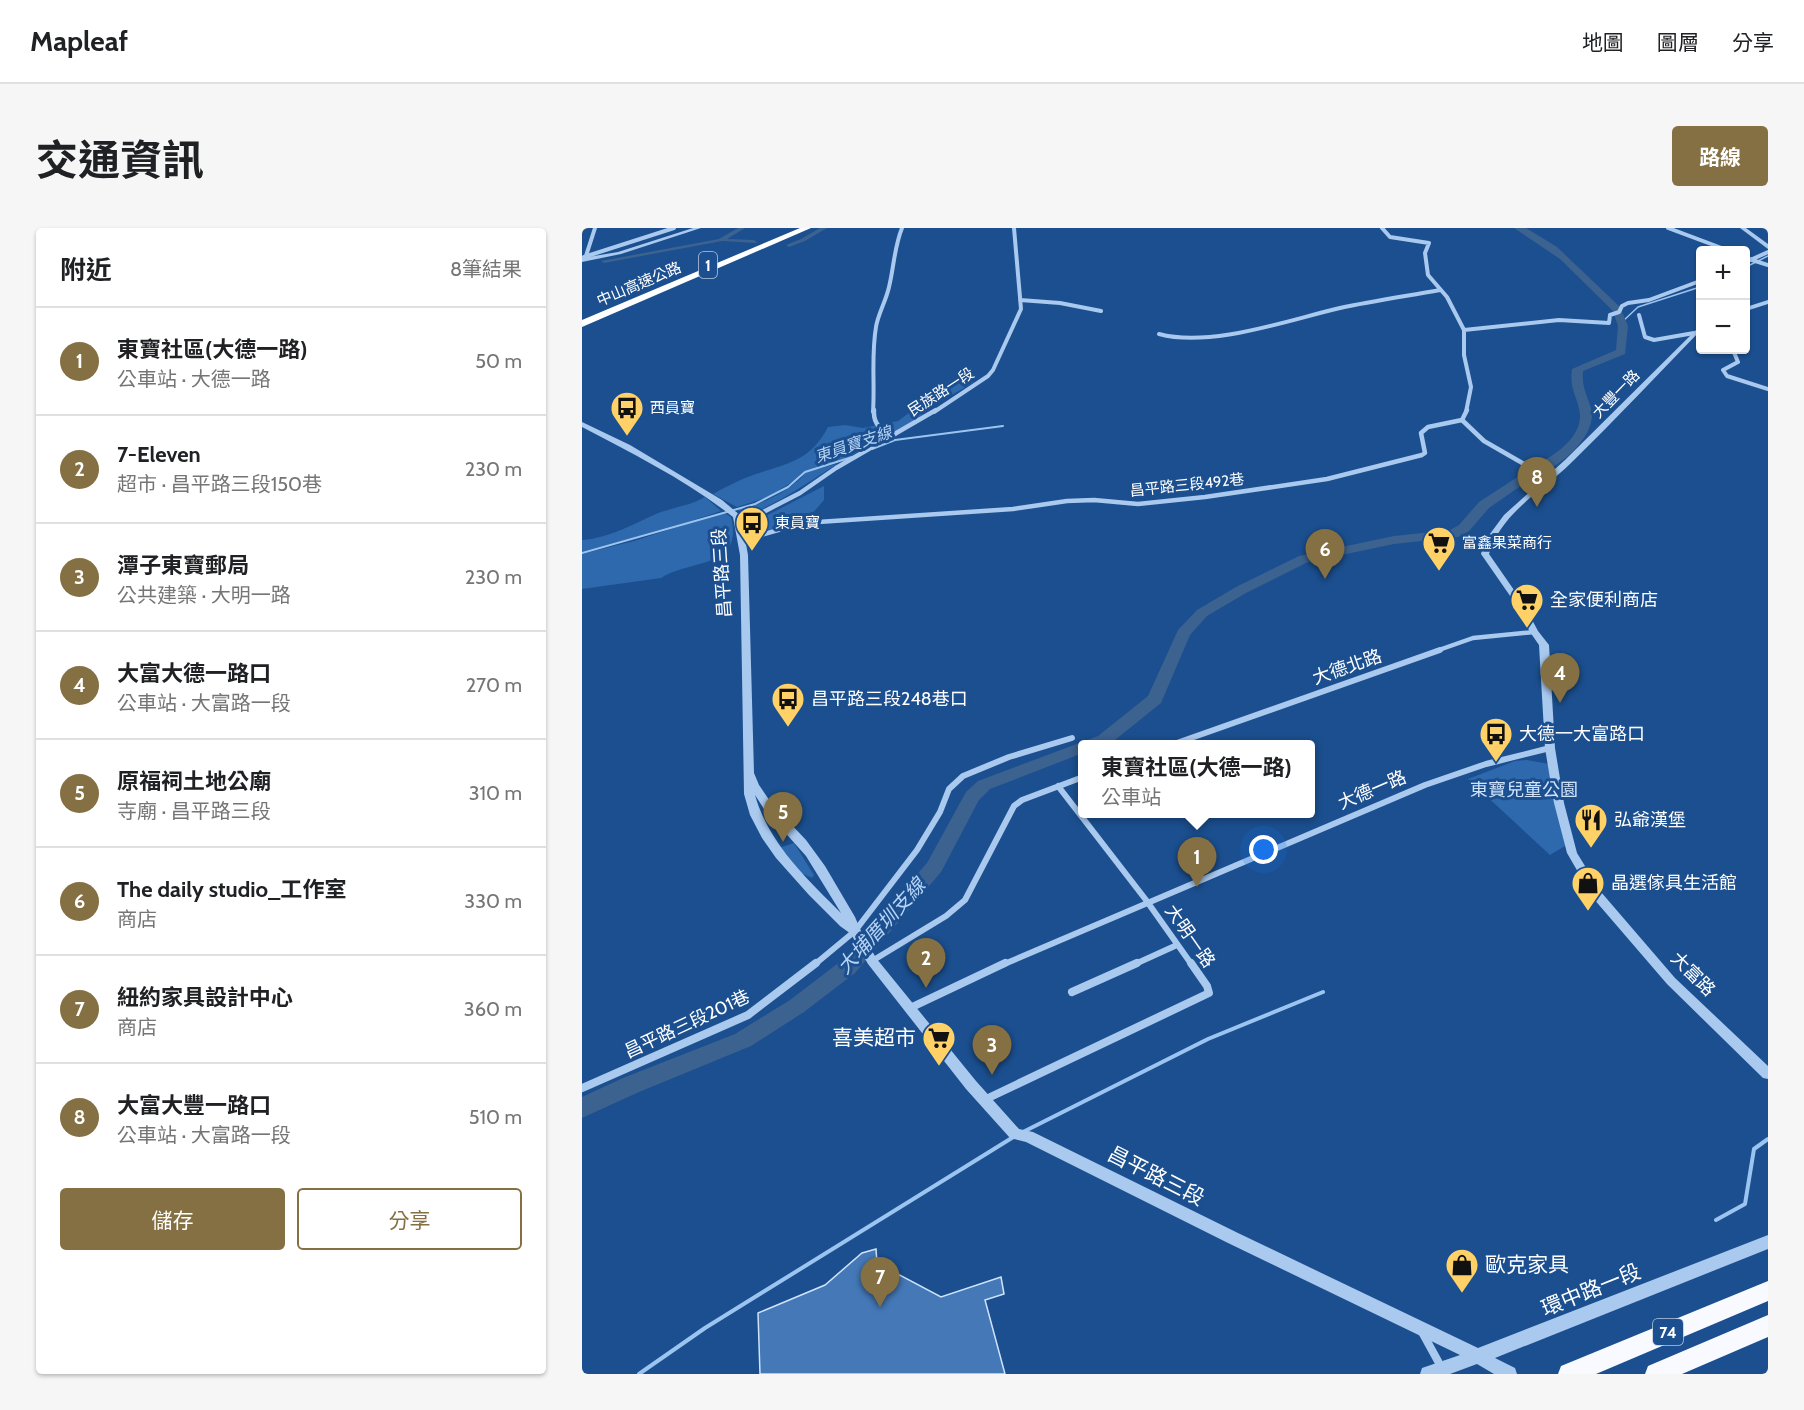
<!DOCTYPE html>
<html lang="zh-TW">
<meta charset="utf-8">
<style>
:root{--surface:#fff;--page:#f6f6f6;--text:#202124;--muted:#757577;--line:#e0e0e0;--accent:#847042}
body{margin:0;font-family:Cabin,"Noto Sans TC",sans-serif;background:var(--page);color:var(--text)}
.controls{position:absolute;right:18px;top:18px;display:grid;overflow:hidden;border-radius:6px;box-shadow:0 2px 4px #0004}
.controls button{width:54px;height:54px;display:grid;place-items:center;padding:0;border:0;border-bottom:2px solid var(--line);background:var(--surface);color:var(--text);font:30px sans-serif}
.you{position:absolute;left:682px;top:622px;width:21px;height:21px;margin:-15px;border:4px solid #fff;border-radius:50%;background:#1a73e8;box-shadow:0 0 0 9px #1a73e833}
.badge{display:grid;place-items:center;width:39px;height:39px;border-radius:50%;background:var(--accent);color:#fff;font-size:20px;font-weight:700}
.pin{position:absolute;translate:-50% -50px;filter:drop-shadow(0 2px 3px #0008)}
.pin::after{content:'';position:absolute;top:32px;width:21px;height:18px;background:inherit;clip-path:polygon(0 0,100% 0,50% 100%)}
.popup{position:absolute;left:496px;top:512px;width:237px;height:78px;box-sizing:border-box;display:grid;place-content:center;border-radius:6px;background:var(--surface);filter:drop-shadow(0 2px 4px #0005);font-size:20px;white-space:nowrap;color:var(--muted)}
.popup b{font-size:22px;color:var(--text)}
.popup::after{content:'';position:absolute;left:50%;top:100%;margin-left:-12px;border:12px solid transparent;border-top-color:var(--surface)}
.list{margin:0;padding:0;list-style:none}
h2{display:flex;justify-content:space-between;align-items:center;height:78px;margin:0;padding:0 24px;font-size:26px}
h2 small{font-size:20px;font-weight:400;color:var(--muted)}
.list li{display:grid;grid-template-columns:39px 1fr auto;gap:18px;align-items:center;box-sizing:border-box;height:108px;padding:0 24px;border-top:2px solid var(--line)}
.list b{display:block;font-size:22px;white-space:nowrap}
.list p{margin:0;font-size:20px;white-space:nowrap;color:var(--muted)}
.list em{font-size:20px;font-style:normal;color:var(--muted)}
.actions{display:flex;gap:12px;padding:18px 24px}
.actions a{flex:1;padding:14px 0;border:2px solid var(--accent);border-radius:6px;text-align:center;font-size:21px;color:var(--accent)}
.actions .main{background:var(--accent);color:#fff}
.map{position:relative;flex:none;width:1186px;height:1146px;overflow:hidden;border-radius:6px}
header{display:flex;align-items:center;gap:36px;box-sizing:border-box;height:84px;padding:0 30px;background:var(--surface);border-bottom:2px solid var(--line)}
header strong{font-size:28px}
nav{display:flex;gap:33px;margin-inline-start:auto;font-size:21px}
.intro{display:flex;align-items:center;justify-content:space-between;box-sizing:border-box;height:144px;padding:0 36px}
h1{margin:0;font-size:42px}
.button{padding:15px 27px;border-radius:6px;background:var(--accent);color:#fff;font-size:21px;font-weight:700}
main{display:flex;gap:36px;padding:0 36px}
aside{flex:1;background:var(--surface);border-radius:6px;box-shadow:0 2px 4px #0004}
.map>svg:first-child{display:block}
.green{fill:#2e69ad}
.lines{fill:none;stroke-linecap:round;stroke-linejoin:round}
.stream-far2{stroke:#9cc4f0;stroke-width:1.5}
.stream-far1{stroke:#9cc4f0;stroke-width:2}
.stream{stroke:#9cc4f0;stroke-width:4}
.canal{fill:#3c6290;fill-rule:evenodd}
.river{fill:#3c6290;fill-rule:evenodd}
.building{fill:#4478b7;stroke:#cfe3fa;stroke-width:1.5}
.minor-far3{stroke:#a9c9ee;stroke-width:4}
.minor-far2{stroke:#a9c9ee;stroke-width:4.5}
.minor-far1{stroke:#a9c9ee;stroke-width:6}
.minor{stroke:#a9c9ee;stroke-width:8}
.tertiary{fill:#a9c9ee;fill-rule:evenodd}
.trunk{fill:#f8faff;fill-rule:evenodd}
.motorway{fill:#fff;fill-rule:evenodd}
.labels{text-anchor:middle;stroke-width:6;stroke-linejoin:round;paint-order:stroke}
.far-street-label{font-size:15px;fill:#fff;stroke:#1b4f8f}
.far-poi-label{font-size:15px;fill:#fff;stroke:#1b4f8f;text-anchor:start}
.shield{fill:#1b4f8f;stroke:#bbcadd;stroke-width:1.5}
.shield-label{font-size:16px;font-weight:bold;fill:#fff}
.far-water-label{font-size:16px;font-style:italic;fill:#b5d3f5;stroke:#1b4f8f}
.street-label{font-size:18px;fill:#fff;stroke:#1b4f8f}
.poi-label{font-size:18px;fill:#fff;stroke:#1b4f8f;text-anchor:start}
.park-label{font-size:18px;fill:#cfe3fa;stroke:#1b4f8f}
.water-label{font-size:20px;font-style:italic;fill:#b5d3f5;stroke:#1b4f8f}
.near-poi-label{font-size:21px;fill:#fff;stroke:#1b4f8f;text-anchor:end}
.near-street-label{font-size:21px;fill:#fff;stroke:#1b4f8f}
</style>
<header>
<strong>Mapleaf</strong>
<nav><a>地圖</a><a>圖層</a><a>分享</a></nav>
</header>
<div class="intro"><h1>交通資訊</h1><a class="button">路線</a></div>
<main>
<aside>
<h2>附近<small>8筆結果</small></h2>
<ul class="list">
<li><span class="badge">1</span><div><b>東寶社區(大德一路)</b><p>公車站 · 大德一路</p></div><em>50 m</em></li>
<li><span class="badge">2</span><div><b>7-Eleven</b><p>超市 · 昌平路三段150巷</p></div><em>230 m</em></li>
<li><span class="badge">3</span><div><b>潭子東寶郵局</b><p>公共建築 · 大明一路</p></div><em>230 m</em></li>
<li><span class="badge">4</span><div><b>大富大德一路口</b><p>公車站 · 大富路一段</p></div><em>270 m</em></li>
<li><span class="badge">5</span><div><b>原福祠土地公廟</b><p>寺廟 · 昌平路三段</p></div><em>310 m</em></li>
<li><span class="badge">6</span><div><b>The daily studio_工作室</b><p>商店</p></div><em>330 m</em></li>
<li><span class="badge">7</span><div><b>紐約家具設計中心</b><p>商店</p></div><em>360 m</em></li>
<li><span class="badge">8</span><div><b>大富大豐一路口</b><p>公車站 · 大富路一段</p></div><em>510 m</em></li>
</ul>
<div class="actions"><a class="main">儲存</a><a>分享</a></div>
</aside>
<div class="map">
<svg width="1186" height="1146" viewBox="0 0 1186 1146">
<rect width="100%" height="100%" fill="#1b4f8f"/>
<path class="green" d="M371 151 392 154 349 179 334 192 317 202 300 208 269 228 227 243 255 236C225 255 197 275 164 288L156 281C180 277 206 264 223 246L186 269 155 279 131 266C145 258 159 251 174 246 207 235 228 233 246 199L263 197 281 200 316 193 335 179 340 169Z
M242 258V272L223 294 180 303 172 294Z
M123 269 139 283 94 298 0 324V312C29 310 52 295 79 284 94 279 109 277 123 269Z
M141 284 149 289C162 341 109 331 79 350L0 361V326L52 313Z
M945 532 967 536 983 618 968 627 886 551 933 533Z
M212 615 232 647 230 650 217 644 197 620Z"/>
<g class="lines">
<path class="stream-far2" d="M1164 39 1186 28
M1040 94 1056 79 1118 59"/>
<path class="stream-far1" d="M290 221 313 212 421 198
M0 325 173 276 206 259 223 244 270 229"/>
<path class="stream" d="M441 904 626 811 741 764
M1134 992 1163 976 1172 921 1186 911
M57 1146 123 1100 433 908"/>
<path class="canal" d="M156 0H163L145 11 172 12 175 14 174 15 140 13 22 35 19 33 137 11Z
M238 0H245L223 13 207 19 204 17 219 11Z"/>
<path class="river" d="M932 0H944L975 19 1038 79 1046 98 1043 126 1001 143C999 164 1010 174 1010 188 1009 211 979 239 958 244L952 240 953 237C971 229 999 210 998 187 996 168 987 163 990 141L1034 122 1036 98 1031 83 978 31Z
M948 241 953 242 954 245 953 248 907 280 887 303 876 309 812 316 726 334 664 365 625 388 608 407 579 475 528 516H501V525L408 561 397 572 359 644 273 745 222 784 169 818 57 864 0 890V869L41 850 153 806 208 772 259 733 345 635 384 564 396 553 516 508 566 468 596 402 615 382 654 359 717 328 812 308 868 302 877 297 897 274Z"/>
</g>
<path class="building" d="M294 1021 295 1035 359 1069 419 1049 422 1066 403 1072 423 1146H178L176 1085 243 1057 280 1025Z"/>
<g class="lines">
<path class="minor-far3" d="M800 0 808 9 847 15 843 25 846 47 865 69 882 102V127L889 159 884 184
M1086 0 1145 22
M2 29 92 0
M3 31 13 0
M1167 31 1186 37
M1164 34 1186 24
M438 72 478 75 519 83
M1057 87 1063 109 1072 112 1112 105
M882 102 977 92 1027 95 1028 87 1037 84 1040 78 1046 75 1067 72 1118 53
M577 106C629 120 706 92 758 80 791 73 825 68 858 62
M1151 122 1156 134 1141 142 1145 148 1186 161
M291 184C293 155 289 128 294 99 296 86 304 73 307 59 312 39 312 20 320 0
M352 184 406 148 411 142 439 81 432 0"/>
<path class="minor-far2" d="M292 182C291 198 299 201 313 206
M885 182 880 192 902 213 968 251
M158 296 218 265 254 240 354 182
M161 312 214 297 236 294 431 281 485 273 512 272 556 276 623 269 745 251 840 227 843 225 839 205 846 199 880 192
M854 423 891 410 952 404"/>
<path class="minor-far1" d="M592 516 858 422
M476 558 564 672 610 737
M290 733 364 688 383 672 432 578 440 572 501 549
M232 737 273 703 335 622 358 584 367 561 381 548 427 529 490 510
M420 737 843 557 904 536 968 520
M551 737 595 717"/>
<path class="minor" d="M490 764 555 735
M328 780 423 735
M0 860 166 787 234 735
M402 872 627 765 625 758 609 735
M840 1104 863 1146"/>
<path class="tertiary" d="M111 0H119L39 26 0 34V30L36 24Z
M1158 0H1164L1186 16V21Z
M1186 72V76L1164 83V79Z
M1118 98V103C1075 147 1033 192 989 235 960 263 919 285 907 326L941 375 956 403 967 417 973 520 982 575 995 625 1019 664 1093 750 1186 838V851L1181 850 1085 756 1011 670 985 625 972 575 963 520 957 417 948 404 933 375 899 326 902 314 922 287 983 232Z
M0 194 48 217 140 272 159 288 166 327 172 545 177 557 190 576 224 612 243 638 273 689 279 703 294 730 394 853 437 901 451 904 656 1005 896 1120 1186 1007V1021L913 1130 933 1140 935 1146H912L895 1136 868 1146H838L840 1140 878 1127 646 1015 444 914 428 910 384 861 286 736 269 706 258 698 227 667 194 630 180 610 168 587 162 566 158 327 151 289C107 254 50 225 0 199ZM173 567 182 581 224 628 259 685C224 650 187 616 173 567Z"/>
<path class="trunk" d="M1186 1053V1073L1014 1146H976L979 1138Z
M1186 1087V1109L1100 1146H1063L1066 1138Z"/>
<path class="motorway" d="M218 0H229L0 99V92Z"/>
</g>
<defs>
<g id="bus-pin" transform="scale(1.725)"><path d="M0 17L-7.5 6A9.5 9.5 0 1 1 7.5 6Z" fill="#ffd166" stroke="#1b4f8f"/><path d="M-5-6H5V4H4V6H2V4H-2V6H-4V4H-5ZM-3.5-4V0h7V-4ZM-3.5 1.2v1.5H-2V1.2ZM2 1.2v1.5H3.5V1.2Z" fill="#111"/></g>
<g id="supermarket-pin" transform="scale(1.725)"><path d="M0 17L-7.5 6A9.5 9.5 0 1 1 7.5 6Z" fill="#ffd166" stroke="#1b4f8f"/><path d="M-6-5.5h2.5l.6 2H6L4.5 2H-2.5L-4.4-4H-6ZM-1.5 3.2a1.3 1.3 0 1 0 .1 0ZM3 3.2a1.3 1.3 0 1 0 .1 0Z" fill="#111"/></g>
<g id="restaurant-pin" transform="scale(1.725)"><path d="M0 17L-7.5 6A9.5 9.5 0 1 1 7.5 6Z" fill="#ffd166" stroke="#1b4f8f"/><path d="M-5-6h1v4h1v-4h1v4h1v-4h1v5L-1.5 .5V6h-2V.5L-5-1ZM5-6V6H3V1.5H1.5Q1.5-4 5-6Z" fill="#111"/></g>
<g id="shop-pin" transform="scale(1.725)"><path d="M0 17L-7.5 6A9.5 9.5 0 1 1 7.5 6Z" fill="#ffd166" stroke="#1b4f8f"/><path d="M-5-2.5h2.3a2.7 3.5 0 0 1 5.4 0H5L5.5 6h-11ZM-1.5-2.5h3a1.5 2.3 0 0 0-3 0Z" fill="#111"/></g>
</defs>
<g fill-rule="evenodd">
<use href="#bus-pin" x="45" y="180"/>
<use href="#bus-pin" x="170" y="295"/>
<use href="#supermarket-pin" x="857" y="315"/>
<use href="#supermarket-pin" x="945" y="372"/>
<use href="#bus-pin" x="206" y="471"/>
<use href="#bus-pin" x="914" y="506"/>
<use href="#restaurant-pin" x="1009" y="592"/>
<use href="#shop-pin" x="1006" y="655"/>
<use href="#supermarket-pin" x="357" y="810"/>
<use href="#shop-pin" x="880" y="1037"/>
</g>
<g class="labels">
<g class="far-street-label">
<text transform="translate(57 56) rotate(-23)" y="5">中山高速公路</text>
<text transform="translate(359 164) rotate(-33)" y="5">民族路一段</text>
<text transform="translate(1034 166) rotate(-46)" y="5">大豐一路</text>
<text transform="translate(605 257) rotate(-6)" y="5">昌平路三段492巷</text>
</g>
<g class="far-poi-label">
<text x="68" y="185">西員寶</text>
<text x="193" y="300">東員寶</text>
<text x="880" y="320">富鑫果菜商行</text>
</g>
<g class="shield">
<rect x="117" y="24" width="18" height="26" rx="4.5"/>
<rect x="1071" y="1091" width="30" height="26" rx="4.5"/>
</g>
<g class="shield-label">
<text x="126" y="43">1</text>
<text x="1086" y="1110">74</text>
</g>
<g class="far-water-label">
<text transform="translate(271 216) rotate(-19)" y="6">東員寶支線</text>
</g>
<g class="street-label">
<text transform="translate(140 345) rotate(-94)" y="6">昌平路三段</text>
<text transform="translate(765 439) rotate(-19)" y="6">大德北路</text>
<text transform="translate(790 562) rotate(-23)" y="6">大德一路</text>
<text transform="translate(608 708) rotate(55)" y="6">大明一路</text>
<text transform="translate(1111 746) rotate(45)" y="6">大富路</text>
<text transform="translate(105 796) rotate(-25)" y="6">昌平路三段201巷</text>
</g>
<g class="poi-label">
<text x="968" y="378">全家便利商店</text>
<text x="229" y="477">昌平路三段248巷口</text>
<text x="937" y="512">大德一大富路口</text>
<text x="1032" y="598">弘爺漢堡</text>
<text x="1029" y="661">晶選傢具生活館</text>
</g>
<g class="park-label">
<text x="942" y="568">東寶兒童公園</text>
</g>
<g class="water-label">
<text transform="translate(299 698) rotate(-48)" y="7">大埔厝圳支線</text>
</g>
<g class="near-poi-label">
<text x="334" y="817">喜美超市</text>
<text x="903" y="1044" text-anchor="start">歐克家具</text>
</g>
<g class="near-street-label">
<text transform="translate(574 948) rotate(27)" y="7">昌平路三段</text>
<text transform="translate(1009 1062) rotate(-22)" y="7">環中路一段</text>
</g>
</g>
</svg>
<div class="controls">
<button>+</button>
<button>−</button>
</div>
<div class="you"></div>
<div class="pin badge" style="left:615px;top:659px">1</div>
<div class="popup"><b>東寶社區(大德一路)</b>公車站</div>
<div class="pin badge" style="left:344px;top:760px">2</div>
<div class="pin badge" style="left:410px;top:847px">3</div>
<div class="pin badge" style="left:978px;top:475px">4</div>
<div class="pin badge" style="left:201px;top:614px">5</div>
<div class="pin badge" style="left:743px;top:351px">6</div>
<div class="pin badge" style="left:298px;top:1079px">7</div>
<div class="pin badge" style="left:955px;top:279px">8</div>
</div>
</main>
